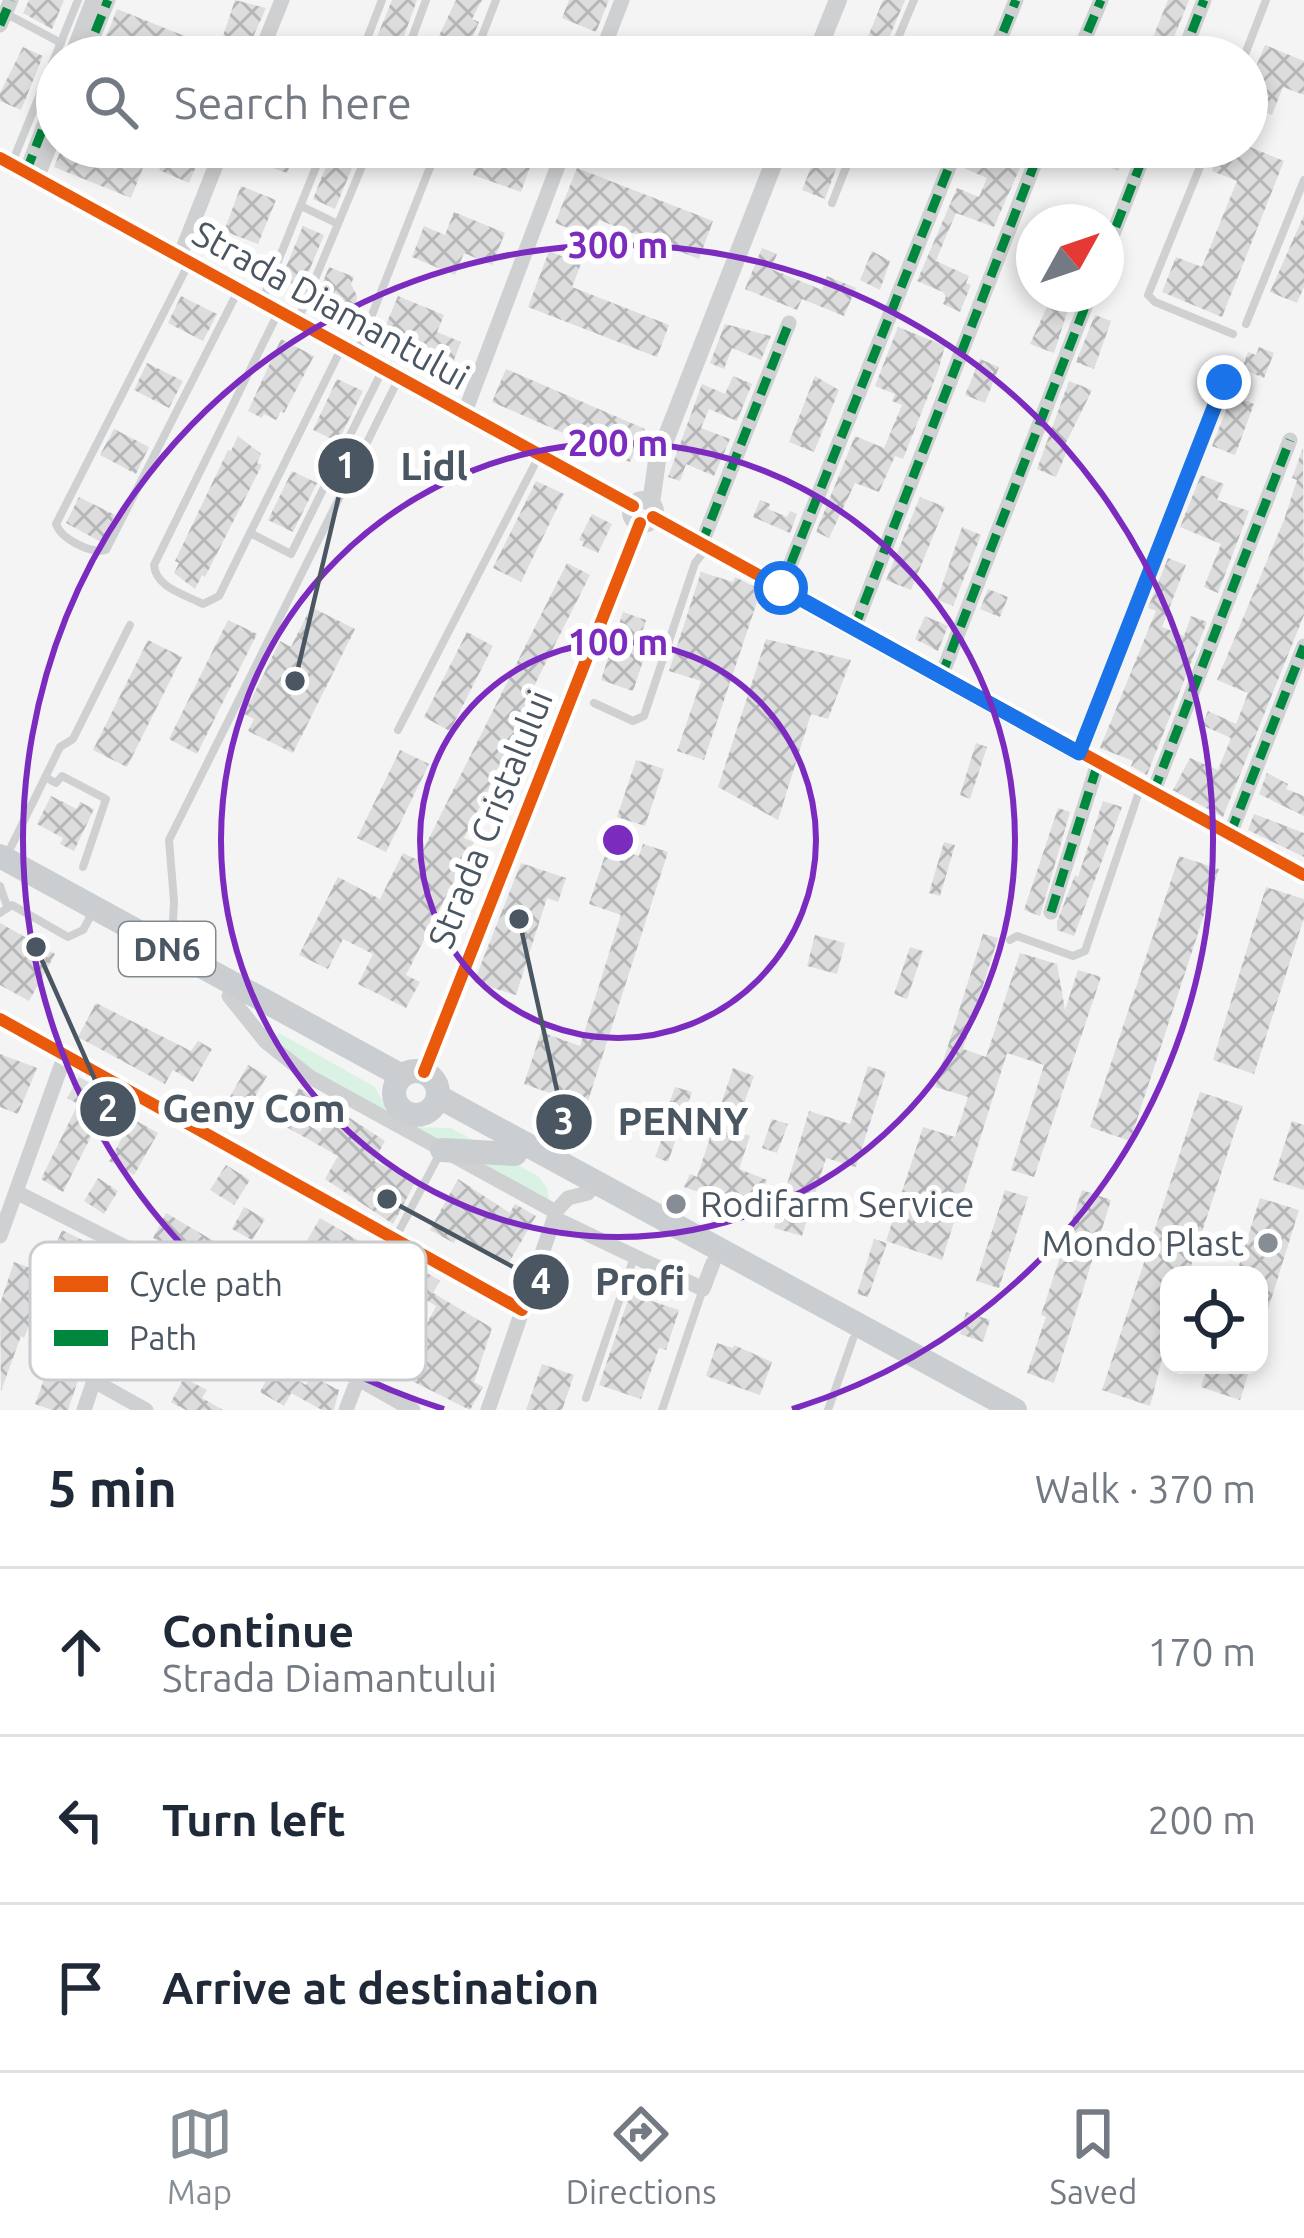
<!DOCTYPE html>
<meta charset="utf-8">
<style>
:root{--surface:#fff;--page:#f6f6f7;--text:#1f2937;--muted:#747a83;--line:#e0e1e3;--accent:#868d94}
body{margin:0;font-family:Ubuntu,sans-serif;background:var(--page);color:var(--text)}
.controls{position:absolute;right:36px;bottom:36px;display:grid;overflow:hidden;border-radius:24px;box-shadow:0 6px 18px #0003}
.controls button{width:108px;height:108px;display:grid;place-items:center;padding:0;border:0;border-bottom:3px solid var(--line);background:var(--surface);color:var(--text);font:60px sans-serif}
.compass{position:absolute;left:1016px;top:204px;width:108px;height:108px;border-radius:50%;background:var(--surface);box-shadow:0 6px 18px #0003;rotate:50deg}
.stop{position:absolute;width:36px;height:36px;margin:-27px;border:9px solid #1a73e8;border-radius:50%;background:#fff}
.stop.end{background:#1a73e8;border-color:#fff;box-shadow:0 3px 12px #0008}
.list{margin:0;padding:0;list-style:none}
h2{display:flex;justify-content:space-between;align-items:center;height:156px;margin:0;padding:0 48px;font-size:51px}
h2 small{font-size:39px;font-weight:400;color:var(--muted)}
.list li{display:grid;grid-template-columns:78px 1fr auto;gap:36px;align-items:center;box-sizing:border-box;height:168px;padding:0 48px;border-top:3px solid var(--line)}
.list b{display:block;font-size:45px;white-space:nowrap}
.list p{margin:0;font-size:39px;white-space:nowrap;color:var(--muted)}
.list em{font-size:39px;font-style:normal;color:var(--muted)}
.icon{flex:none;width:66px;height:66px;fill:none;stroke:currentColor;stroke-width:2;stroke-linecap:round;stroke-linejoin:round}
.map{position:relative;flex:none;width:1304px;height:1410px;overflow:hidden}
.search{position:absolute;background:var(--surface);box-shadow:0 6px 18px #0003;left:36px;right:36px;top:36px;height:132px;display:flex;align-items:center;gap:30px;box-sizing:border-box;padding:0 42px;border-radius:66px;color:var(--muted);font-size:45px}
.sheet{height:660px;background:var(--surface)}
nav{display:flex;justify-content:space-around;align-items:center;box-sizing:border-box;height:168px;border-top:3px solid var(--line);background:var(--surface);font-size:33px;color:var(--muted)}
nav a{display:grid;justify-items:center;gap:6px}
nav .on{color:var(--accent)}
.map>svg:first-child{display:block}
.green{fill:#d9f2e3}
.building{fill:url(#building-cross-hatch)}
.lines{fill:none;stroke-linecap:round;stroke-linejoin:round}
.service{stroke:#ced0d2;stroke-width:8}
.minor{stroke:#ced0d2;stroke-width:15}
.tertiary{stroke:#ced0d2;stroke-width:18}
.primary{stroke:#caced1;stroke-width:24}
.quiet{stroke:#00873e;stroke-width:9;stroke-dasharray:18 9;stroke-linecap:butt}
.cycleway-casing{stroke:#fff;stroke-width:20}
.cycleway{stroke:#e8590c;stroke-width:12}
.route{stroke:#1a73e8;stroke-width:15}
.ring{fill:none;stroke:#7b2cbf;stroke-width:6}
.poi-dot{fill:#868d94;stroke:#fff;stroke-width:4.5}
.labels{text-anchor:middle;stroke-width:12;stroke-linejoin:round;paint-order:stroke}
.shield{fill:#fff;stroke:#808990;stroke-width:3}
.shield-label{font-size:33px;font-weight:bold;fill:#4a5661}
.street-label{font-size:36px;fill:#4a5661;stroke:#fff}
.poi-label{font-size:36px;fill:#4a5661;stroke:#fff;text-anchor:start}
.key{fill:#fff;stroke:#c9ccd0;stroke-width:3}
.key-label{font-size:33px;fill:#4a5661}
.centre{fill:#7b2cbf;stroke:#fff;stroke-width:6}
.ring-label{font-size:36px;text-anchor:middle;font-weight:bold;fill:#7b2cbf;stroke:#fff;stroke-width:12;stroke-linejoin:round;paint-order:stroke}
.leader{fill:none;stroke:#4a5661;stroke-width:4.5}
.callout-dot{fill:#4a5661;stroke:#fff;stroke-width:4.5}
.mark-label{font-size:36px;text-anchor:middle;font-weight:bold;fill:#fff}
.callout-label{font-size:39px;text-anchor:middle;font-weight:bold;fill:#4a5661;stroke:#fff;stroke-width:12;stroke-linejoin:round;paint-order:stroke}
</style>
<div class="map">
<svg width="1304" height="1410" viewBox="0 0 1304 1410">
<defs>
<pattern id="building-cross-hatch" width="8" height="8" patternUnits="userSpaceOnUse" patternTransform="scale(3)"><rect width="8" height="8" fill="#ddddde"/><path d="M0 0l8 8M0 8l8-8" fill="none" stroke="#b5b6b7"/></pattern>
</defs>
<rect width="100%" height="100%" fill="#f4f4f4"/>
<path class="green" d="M279 1033 375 1087 390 1116 314 1074 275 1038Z
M410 1127 451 1128 538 1176 547 1188 549 1200Z"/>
<path class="building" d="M29 0H64L52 29 23 13Z
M235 0 266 8 244 57H216Z
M392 0H417L400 47 377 37Z
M456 0H482L472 19 479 22 470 43 466 41 459 57H429Z
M569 0H609L596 32 562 18Z
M883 0H905L883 52 865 44Z
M1168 0H1189L1169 49 1151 42Z
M117 9 192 39 185 57H142L104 42Z
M1265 45 1304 61V95L1283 87 1272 115 1247 105V88Z
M23 47 43 56 21 110 0 101V93Z
M62 147H100L144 165 131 198 54 167Z
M168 147H204L189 183 159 170Z
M258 147H297L287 173 253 161Z
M334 147 357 156 335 209 313 199Z
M483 147H512L510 151 533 159 521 192 473 175Z
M819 147 841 155 825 199 802 190Z
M970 147 1021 165 994 227 956 213 944 241 936 261 969 276 966 283 971 285 960 312 943 304 946 296 943 292 917 281 957 188 979 197 987 178 964 168Z
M1099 147H1134L1118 171 1093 160Z
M1222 147H1250L1284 161 1222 317 1162 292 1176 257 1202 267 1237 181 1212 171Z
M577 168 713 221 699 259 599 220 592 237 555 223Z
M241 186 276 200 258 244 224 231Z
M454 212 505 233 492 265 464 253 455 275 412 257 424 226 445 235Z
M1304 215V287L1297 303 1270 292Z
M303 226 324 235 302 288 281 279Z
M762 248 777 254 771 269 822 290 827 276 856 288 844 316 802 299 797 310 745 289Z
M549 251 581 264 572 287 669 325 657 357 528 307Z
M872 251 890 261 880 290 860 280Z
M329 267 354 277 351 284 357 296 356 309 338 321 316 313 323 296 318 294Z
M1053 294H1073L1054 353 1030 344Z
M181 296 217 314 203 341 168 323Z
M398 296 444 315 437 332 461 342 448 375 396 354 404 335 385 327Z
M1095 315 1111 321 1094 369 1076 362Z
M725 324 771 336 761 360 732 348 724 369 710 363Z
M898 327 945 346 938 371 903 459 895 456 879 492 855 483 829 538 816 532 855 436 884 448 902 405 892 401 895 394 875 386Z
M281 339 314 356 284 413 281 411 276 420 264 414 262 418 248 411Z
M1259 347 1274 353 1264 378 1242 369 1248 352 1256 355Z
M980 359 999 367 985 403 965 395Z
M147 363 183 381 169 408 134 390Z
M506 369 645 429 630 462 492 402Z
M733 376 752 384 737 421 709 409 701 428 730 439 714 476 686 464 680 481 668 477 702 384 725 394Z
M815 376 839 390 814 452 789 442Z
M337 379 363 391 338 442 313 430Z
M1069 381 1092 390 1065 445 1069 446 1056 477 1037 469Z
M1232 395 1254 404 1235 455 1212 446Z
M114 429 149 447 136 474 100 455Z
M238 436 261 454 257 463 262 465 205 577 202 575 195 589 174 573 179 563 175 561 228 450 231 451Z
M1303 448 1304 615 1223 817 1173 790 1190 758 1218 770 1231 738 1202 725 1208 711 1236 724 1248 693 1217 680 1284 520 1297 480 1292 478Z
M292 471 317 483 293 532 268 520Z
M1201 475 1224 484 1217 500 1249 511 1218 593 1204 587 1221 544 1180 527Z
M536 481 564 494 521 582 493 568Z
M79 497 115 515 101 542 66 523Z
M920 497 945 507 911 590 886 580Z
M760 500 770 504 768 509 787 517 790 511 797 514 790 533 753 517Z
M592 514 612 524 598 553 582 546 584 542 579 540Z
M962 527 981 535 953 606 937 600Z
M1168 558 1186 565 1162 627 1184 636 1191 616 1207 622 1147 775 1131 766 1133 761 1100 748 1156 611 1148 608Z
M567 563 590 575 525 704 530 707 464 838 474 842 406 975 420 982 406 1008 358 984 373 954 343 939 328 969 299 955 338 877 380 899 403 853 418 860Z
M701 572 733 582 735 577 761 590 704 760 677 751 701 681 669 671Z
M988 589 1008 597 1000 617 980 609Z
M311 607 355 629 293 753 248 731 254 719 244 714 280 641 291 647Z
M623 612 646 620 638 646 647 649 633 691 601 680Z
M925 616 948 626 938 651 915 639Z
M228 620 257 634 197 754 169 739Z
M467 632 493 646 450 731 424 717Z
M766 639 851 660 828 719 811 714 778 820 718 787Z
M148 640 182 657 127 767 93 750Z
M976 743 987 747 970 799 960 795Z
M400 750 429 764 386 852 357 838Z
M636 760 664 769 645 826 617 817Z
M1267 773 1288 784 1286 789 1304 796V816L1259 794Z
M51 796 77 809 80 802 94 809 74 851 60 844 63 838 37 824Z
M1103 801 1122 807 1074 936 1057 930V922L1075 875 1078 877Z
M1058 808 1070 812 1040 916 1024 910Z
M1254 814 1304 833V857L1248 830Z
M944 842 955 845 940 896 929 893Z
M643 844 668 852 587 1104 591 1105 579 1143 552 1135 564 1098 524 1084 541 1032 580 1046 621 915 589 904 608 846 639 856Z
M1179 856 1219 869 1130 1141 1090 1127Z
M521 863 566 878 558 902 547 898 516 995 474 982Z
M1266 887 1304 899V918L1254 1074 1213 1060Z
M0 923 55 954 29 1001 0 985Z
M983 934 998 938 963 1049 986 1057 1020 953 1057 964 1065 1010 1078 970 1101 977 1034 1177 1011 1170 1044 1065 1007 1053 942 1260 886 1241 923 1127 955 1137 968 1097 935 1087Z
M815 935 845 943 837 974 807 966Z
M910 947 923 951 907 999 894 994Z
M96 1003 191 1051 198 1041 212 1049 193 1082 173 1070 165 1084 78 1037Z
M0 1054 37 1068 18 1114 0 1107Z
M248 1065 267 1076 237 1128 218 1118Z
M868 1066 886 1072 856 1167 826 1158 802 1236 774 1228 809 1111 850 1124Z
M733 1068 754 1076 734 1130 750 1136 739 1169 767 1180 756 1211 684 1187 690 1174 697 1177Z
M79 1077 112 1095 63 1192 41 1179 78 1104 67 1098Z
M675 1087 692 1092 668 1162 655 1157 673 1109 668 1107Z
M299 1088 312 1096 299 1120 320 1132 333 1107 385 1141 374 1161 416 1181 393 1224 325 1179 338 1156 281 1124Z
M1200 1092 1243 1106 1188 1275H1169V1332L1150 1406 1102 1390Z
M133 1119 158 1133 134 1175 109 1161Z
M772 1119 788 1124 777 1153 762 1148Z
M1292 1121 1304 1125V1190L1273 1180Z
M226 1165 250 1180 234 1205 210 1190Z
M98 1178 118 1191 104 1214 84 1201Z
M458 1179 510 1213 515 1204 536 1216 507 1266 474 1247 456 1239 454 1243 430 1230Z
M1005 1190 1028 1197 999 1288 976 1281Z
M1082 1190 1111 1200 1054 1383 1027 1373 1046 1317 1041 1315Z
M1260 1198 1299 1210 1261 1332 1259 1275H1236Z
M244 1207 265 1219 252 1240 232 1229Z
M166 1213 248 1261 232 1287 204 1270 207 1265 153 1238Z
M320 1218 409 1270 413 1264 440 1281 433 1293 492 1328 474 1382 483 1387 470 1410 394 1372 401 1360 363 1339 360 1343 304 1315 322 1284 377 1322 380 1316 419 1339 436 1306 397 1283 387 1298 330 1263 332 1260 305 1244Z
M62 1230 121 1259 93 1324 70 1316 92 1268 53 1251Z
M874 1239 887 1243 868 1297 857 1294Z
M14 1262 53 1276 45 1301 40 1299 24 1338 21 1336 1 1391 0 1304Z
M149 1285 164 1293 161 1298 182 1309 186 1302 212 1317 209 1323 245 1345 249 1338 276 1353 269 1365 306 1385 311 1376 339 1390 334 1410H322L291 1393 284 1406 260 1392 268 1377 232 1356 227 1364 200 1348 204 1341 166 1319 164 1322 137 1308Z
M630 1294 679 1310 666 1350 659 1348 641 1399 599 1385Z
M966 1312 990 1320 983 1342 960 1334Z
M717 1343 733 1348 734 1345 772 1362 760 1395 706 1376Z
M52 1357 82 1368 68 1410H52L35 1404Z
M542 1364 574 1375 562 1410H526Z
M1208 1365H1251L1240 1400 1201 1387Z
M184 1378 207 1390 202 1398 223 1410H186L171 1402Z"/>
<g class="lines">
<path class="service" d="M5 13 61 43
M826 37 875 57
M364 48 387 57
M360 57 382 0
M405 57 426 0
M474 57 496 0
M890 57 914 0
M1244 57 1266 0
M1208 147 1148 295 1155 302 1233 334
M12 163 78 0
M832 203 854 147
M301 206 338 224
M189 263 56 524C61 539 91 554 106 550L238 291
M262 301 324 147
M298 320 370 147
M1246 324 1304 180
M342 347 250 533 291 554 383 369
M357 353 438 147
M250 533 219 596 203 604C184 594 156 588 154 565L278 313
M594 703 633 721 644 716 695 563 706 549
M398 730 539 456
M45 777 56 783 62 776 106 799 83 867
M10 849 60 747 73 739 130 625
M0 886 7 906
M0 913 12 905 68 937 83 930 89 919
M1010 940 1017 936 1073 956 1085 951 1141 786
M172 944 174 901 169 840 399 378
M396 1237 439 1155
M586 1398 634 1257
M662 1410 703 1289
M828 1410 853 1339"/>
<path class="minor" d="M0 25 11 0
M71 57 93 0
M85 57 108 0
M259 57 282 0
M600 57 622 0
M993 57 1016 0
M1077 57 1101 0
M1182 57 1204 0
M0 158 633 506
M26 172 57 92
M37 178 57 128
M1106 252 1147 147
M180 256 223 147
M465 412 565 147
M653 517 1304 875
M701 545 789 323
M781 588 957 147
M854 629 1041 147
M941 677 1090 294
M1079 753 1224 382
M1153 793 1290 440
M1230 834 1304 646
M1051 912 1098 763
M229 996 266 1042 310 1077 556 1212
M0 1019 522 1310
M16 1192 137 1253 413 1410
M554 1218 703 1289 713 1263
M0 1236 65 1055
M94 1381 146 1410
M84 1410 137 1253
M346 1410 359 1376
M488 1410 557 1210 568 1198 588 1193"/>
<path class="tertiary" d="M815 57 838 0
M631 512a12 12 0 1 1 24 0a12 12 0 1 1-24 0Z
M651 503 657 461 780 147
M424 1072 640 523"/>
<path class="primary" d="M0 856 402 1076
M394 1093a22 22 0 1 1 44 0a22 22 0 1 1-44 0Z
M439 1097 1015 1410
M442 1150 515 1154"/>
<path class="quiet" d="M0 25 11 0
M85 57 108 0
M993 57 1016 0
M1077 57 1101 0
M1182 57 1204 0
M26 172 57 92
M1106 252 1147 147
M701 545 789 323
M781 588 957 147
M854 629 1041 147
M941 677 1090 294
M1079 753 1224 382
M1153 793 1290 440
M1230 834 1304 646
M1051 912 1098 763"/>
<g class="cycleway-casing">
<path id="cycleway" d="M0 158 633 506
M653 517 1304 875
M0 1019 522 1310
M424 1072 640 523"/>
</g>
<use href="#cycleway" class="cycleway"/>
</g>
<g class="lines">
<path class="route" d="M781 588 1079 753 1224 382"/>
</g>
<g class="ring">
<circle cx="618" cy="840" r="198"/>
<circle cx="618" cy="840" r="397"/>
<path d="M444 1409A595 595 0 1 1 792 1409"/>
</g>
<g class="poi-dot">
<circle cx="676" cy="1204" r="12"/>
<circle cx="1268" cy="1243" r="12"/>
</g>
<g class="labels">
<rect class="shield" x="119" y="922" width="96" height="54" rx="9"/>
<g class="shield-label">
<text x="167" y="961">DN6</text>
</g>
<g class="street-label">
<text transform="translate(331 305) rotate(29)" y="13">Strada Diamantului</text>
<text transform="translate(490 819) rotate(-68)" y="13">Strada Cristalului</text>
</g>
<g class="poi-label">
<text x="700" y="1217">Rodifarm Service</text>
<text x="1244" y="1256" text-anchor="end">Mondo Plast</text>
</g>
</g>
<rect x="30" y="1242" width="396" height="138" rx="18" class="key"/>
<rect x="54" y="1276" width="54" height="16" fill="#e8590c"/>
<rect x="54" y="1330" width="54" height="16" fill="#00873e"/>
<g class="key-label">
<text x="129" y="1296">Cycle path</text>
<text x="129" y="1350">Path</text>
</g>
<circle cx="618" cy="840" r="18" class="centre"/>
<g class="ring-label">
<text x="618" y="258">300 m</text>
<text x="618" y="456">200 m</text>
<text x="618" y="655">100 m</text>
</g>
<path class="leader" d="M295 681L346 466M36 947L108 1109M519 919L564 1122M387 1199L541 1282"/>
<g class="callout-dot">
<circle cx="295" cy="681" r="12"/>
<circle cx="36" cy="947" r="12"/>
<circle cx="519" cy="919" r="12"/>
<circle cx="387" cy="1199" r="12"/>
<circle cx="346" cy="466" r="30"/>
<circle cx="108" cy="1109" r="30"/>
<circle cx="564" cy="1122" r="30"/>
<circle cx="541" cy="1282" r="30"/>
</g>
<g class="mark-label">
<text x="346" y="478">1</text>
<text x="108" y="1121">2</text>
<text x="564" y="1134">3</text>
<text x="541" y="1294">4</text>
</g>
<g class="callout-label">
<text x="434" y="480">Lidl</text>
<text x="254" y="1122">Geny Com</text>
<text x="683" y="1135">PENNY</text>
<text x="640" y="1295">Profi</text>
</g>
</svg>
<div class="controls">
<button><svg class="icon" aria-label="locate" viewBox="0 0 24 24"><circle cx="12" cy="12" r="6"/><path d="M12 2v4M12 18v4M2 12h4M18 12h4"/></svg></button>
</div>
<svg class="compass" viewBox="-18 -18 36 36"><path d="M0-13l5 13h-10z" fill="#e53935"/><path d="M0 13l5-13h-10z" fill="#747a83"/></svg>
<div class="stop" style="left:781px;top:588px"></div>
<div class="stop end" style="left:1224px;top:382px"></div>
<div class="search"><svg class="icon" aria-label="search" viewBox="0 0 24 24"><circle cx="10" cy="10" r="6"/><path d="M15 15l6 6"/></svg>Search here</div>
</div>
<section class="sheet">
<h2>5 min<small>Walk · 370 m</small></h2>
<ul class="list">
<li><svg class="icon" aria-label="ahead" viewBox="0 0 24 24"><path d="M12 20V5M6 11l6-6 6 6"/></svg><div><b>Continue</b><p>Strada Diamantului</p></div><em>170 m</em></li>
<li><svg class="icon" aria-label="left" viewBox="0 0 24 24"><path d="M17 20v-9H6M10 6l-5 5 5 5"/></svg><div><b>Turn left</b></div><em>200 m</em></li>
<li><svg class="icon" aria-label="arrive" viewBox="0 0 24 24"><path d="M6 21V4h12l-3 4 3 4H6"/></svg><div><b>Arrive at destination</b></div></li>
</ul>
</section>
<nav>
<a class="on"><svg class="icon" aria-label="map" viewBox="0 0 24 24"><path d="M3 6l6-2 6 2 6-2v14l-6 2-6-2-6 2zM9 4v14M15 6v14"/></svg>Map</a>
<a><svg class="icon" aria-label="directions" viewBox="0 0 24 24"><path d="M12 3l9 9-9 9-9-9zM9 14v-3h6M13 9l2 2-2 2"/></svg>Directions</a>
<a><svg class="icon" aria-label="saved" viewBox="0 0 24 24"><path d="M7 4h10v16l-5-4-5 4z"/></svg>Saved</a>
</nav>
